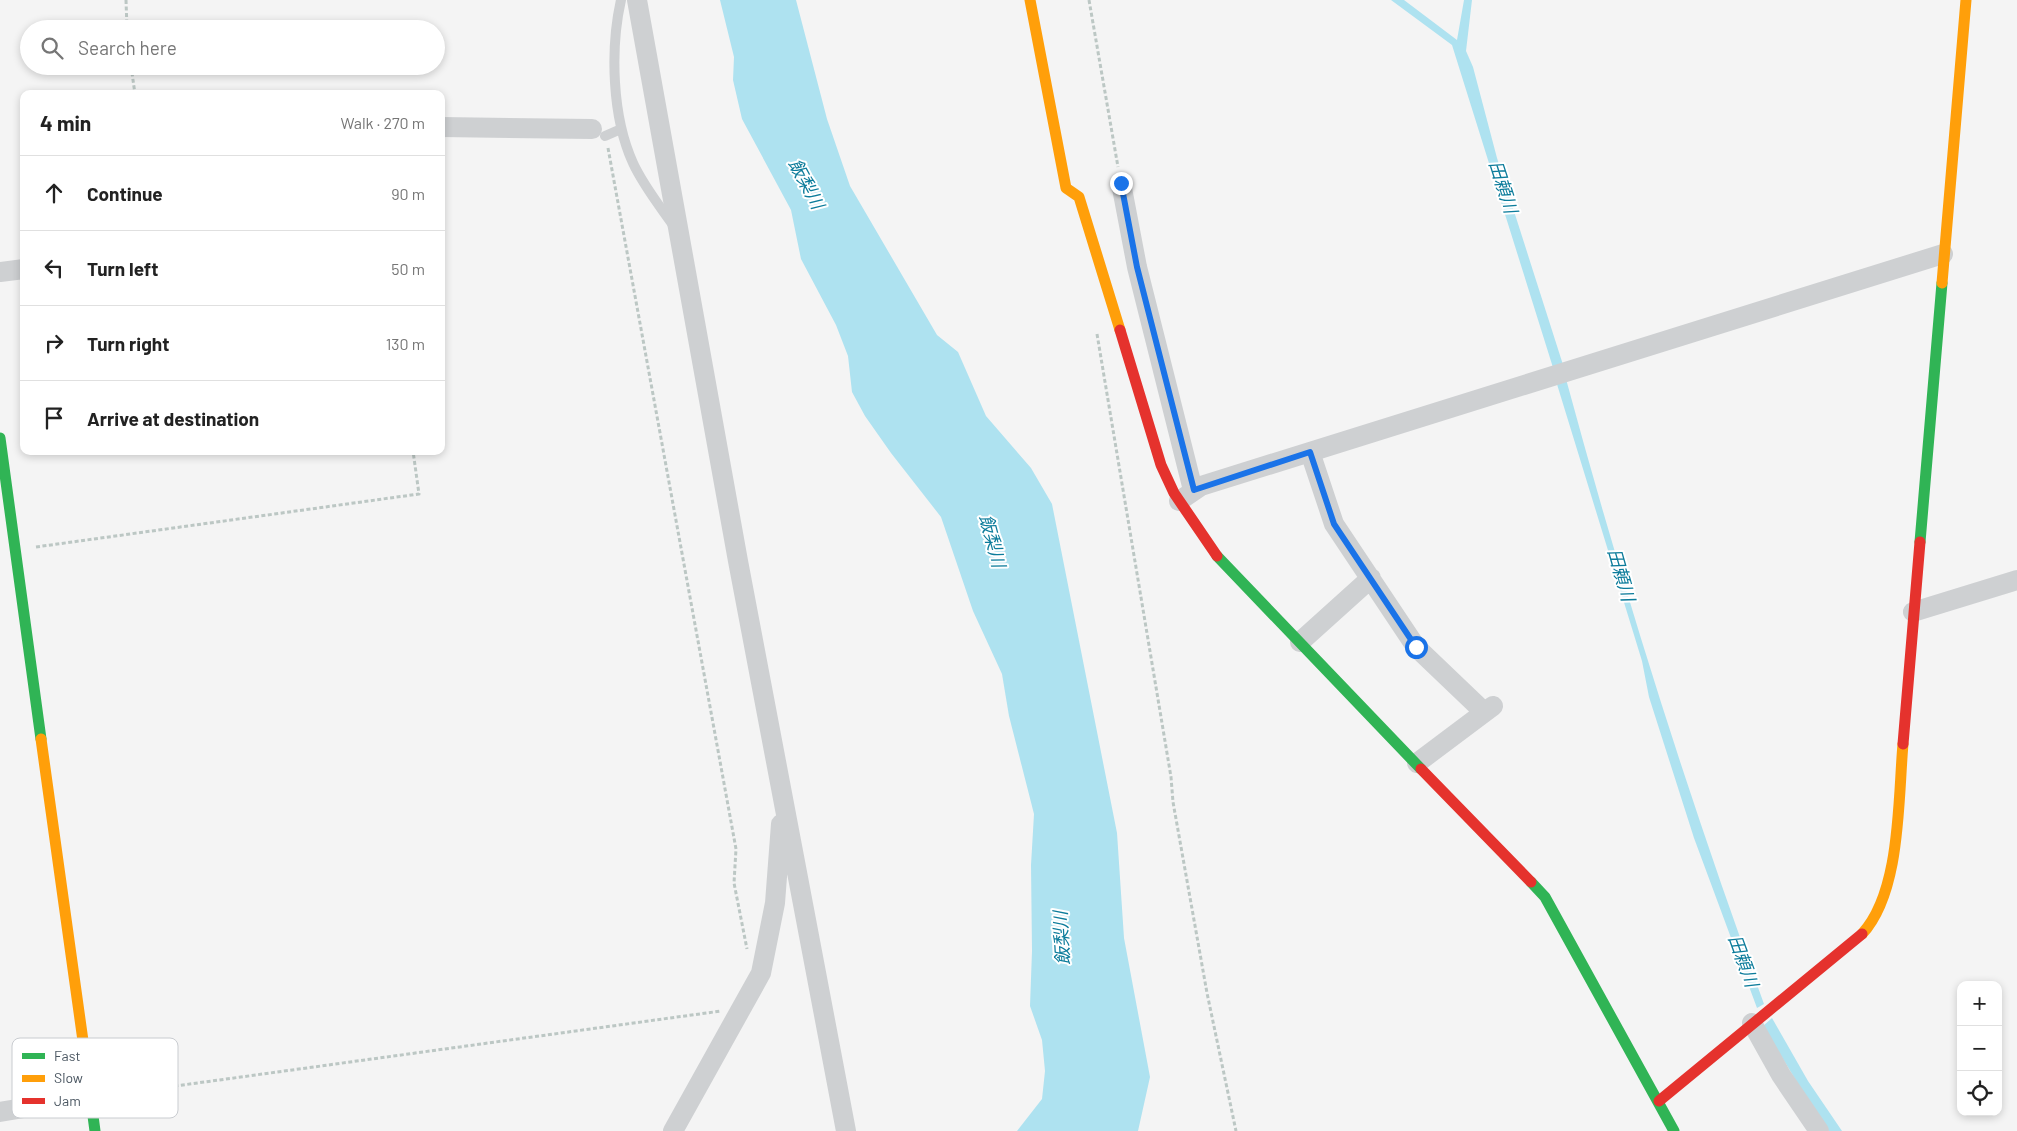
<!DOCTYPE html>
<meta charset="utf-8">
<style>
:root{--surface:#fff;--page:#f2f2f2;--text:#222;--muted:#767676;--line:#e0e0e0}
body{margin:0;font-family:Barlow,"Noto Sans JP",sans-serif;background:var(--page);color:var(--text)}
.controls{position:absolute;right:15px;bottom:15px;display:grid;overflow:hidden;border-radius:10px;box-shadow:0 2px 8px #0003}
.controls button{width:45px;height:45px;display:grid;place-items:center;padding:0;border:0;border-bottom:1px solid var(--line);background:var(--surface);color:var(--text);font:25px sans-serif}
.stop{position:absolute;width:15px;height:15px;margin:-11px;border:4px solid #1a73e8;border-radius:50%;background:#fff}
.stop.end{background:#1a73e8;border-color:#fff;box-shadow:0 1px 5px #0008}
.list{margin:0;padding:0;list-style:none}
h2{display:flex;justify-content:space-between;align-items:center;height:65px;margin:0;padding:0 20px;font-size:21px}
h2 small{font-size:16px;font-weight:400;color:var(--muted)}
.list li{display:grid;grid-template-columns:32px 1fr auto;gap:15px;align-items:center;box-sizing:border-box;height:75px;padding:0 20px;border-top:1px solid var(--line)}
.list b{display:block;font-size:19px;white-space:nowrap}
.list em{font-size:16px;font-style:normal;color:var(--muted)}
.icon{flex:none;width:28px;height:28px;fill:none;stroke:currentColor;stroke-width:2;stroke-linecap:round;stroke-linejoin:round}
.map{position:relative;flex:none;width:2017px;height:1131px;overflow:hidden}
.search{position:absolute;background:var(--surface);box-shadow:0 2px 8px #0003;left:20px;top:20px;width:425px;height:55px;display:flex;align-items:center;gap:12px;box-sizing:border-box;padding:0 18px;border-radius:28px;color:var(--muted);font-size:19px}
.panel{position:absolute;background:var(--surface);box-shadow:0 2px 8px #0003;left:20px;top:90px;width:425px;height:365px;border-radius:10px}
.map>svg:first-child{display:block}
.water{fill:#aee2f0}
.lines{fill:none;stroke-linecap:round;stroke-linejoin:round}
.path{stroke:#bcc7c4;stroke-width:3;stroke-dasharray:4 2.5;stroke-linecap:butt}
.lane{stroke:#ced0d2;stroke-width:10}
.street{stroke:#ced0d2;stroke-width:20}
.fast{stroke:#30b455;stroke-width:11}
.slow{stroke:#ff9f0a;stroke-width:11}
.jam{stroke:#e5322d;stroke-width:11}
.route{stroke:#1a73e8;stroke-width:6}
.labels{text-anchor:middle;stroke-width:4;stroke-linejoin:round;paint-order:stroke}
.water-label{font-size:18px;font-style:italic;fill:#0c7c9b;stroke:#fff}
.key{fill:#fff;stroke:#c9ccd0;stroke-width:1}
.key-label{font-size:14px;fill:#4a5661}
</style>
<div class="map">
<svg width="2017" height="1131" viewBox="0 0 2017 1131">
<rect width="100%" height="100%" fill="#f4f4f4"/>
<path class="water" d="M720 0H796L827 119 850 186 937 335 958 352 986 416 1031 468 1052 504 1117 833 1124 938 1150 1077 1138 1131H1017L1042 1099 1045 1071 1042 1040 1030 1006 1032 951 1031 865 1034 814 1009 716 1002 674 973 611 941 517 891 453 865 416 852 392 848 356 836 325 801 259 791 210 742 119 733 80 734 57Z
M1391 0H1404L1457 40 1464 0H1472L1466 51 1473 67 1497 158 1565 371 1555 374 1452 45Z
M1566 379C1623 590 1689 799 1764 1004L1757 1008 1694 838 1649 697 1642 661 1556 381Z
M1772 1018 1808 1081 1842 1131H1829L1815 1112 1763 1026Z"/>
<g class="lines">
<path class="path" d="M126 0 127 29
M1089 0 1118 167
M131 66 135 94
M608 148 736 849 734 883 747 949
M1097 334 1171 777 1173 802 1207 993 1236 1131
M36 547 419 494 413 451
M110 1095 721 1011"/>
<path class="lane" d="M621 0C610 49 612 117 633 163 643 185 659 205 673 225
M605 136 621 129"/>
<path class="street" d="M637 0 738 561 846 1131
M441 127 592 129
M1121 183 1137 267 1193 490
M0 272 24 269
M1310 452 1334 524 1416 647 1483 711
M1179 501 1201 486 1943 254
M1913 612 2017 580
M1300 642 1371 578
M1417 763 1493 706
M1752 1023 1781 1075 1819 1131
M0 1112 90 1097
M673 1131 761 973 775 903 781 824"/>
<path class="fast" d="M0 438 41 739
M1920 542 1942 283
M1217 556 1421 769
M1531 882 1545 897 1674 1131
M84 1048 95 1131"/>
<path class="slow" d="M1030 0 1066 188 1079 197 1120 330
M1942 283 1966 0
M41 739 84 1048
M1862 934C1901 892 1898 800 1903 744"/>
<path class="jam" d="M1120 330 1161 465 1174 493 1217 556
M1903 744 1920 542
M1421 769 1531 882
M1659 1101 1862 934"/>
</g>
<g class="lines">
<path class="route" d="M1121 183 1137 267 1194 490 1310 452 1334 524 1416 647"/>
</g>
<g class="labels">
<g class="water-label">
<text transform="translate(806 184) rotate(62)" y="6">飯梨川</text>
<text transform="translate(1503 187) rotate(72)" y="6">田頼川</text>
<text transform="translate(992 541) rotate(75)" y="6">飯梨川</text>
<text transform="translate(1621 575) rotate(74)" y="6">田頼川</text>
<text transform="translate(1062 938) rotate(-93)" y="6">飯梨川</text>
<text transform="translate(1743 961) rotate(70)" y="6">田頼川</text>
</g>
</g>
<rect x="12" y="1038" width="166" height="80" rx="8" class="key"/>
<rect x="22" y="1053" width="23" height="6" fill="#30b455"/>
<rect x="22" y="1075" width="23" height="7" fill="#ff9f0a"/>
<rect x="22" y="1098" width="23" height="6" fill="#e5322d"/>
<g class="key-label">
<text x="54" y="1061">Fast</text>
<text x="54" y="1083">Slow</text>
<text x="54" y="1106">Jam</text>
</g>
</svg>
<div class="controls">
<button>+</button>
<button>−</button>
<button><svg class="icon" aria-label="locate" viewBox="0 0 24 24"><circle cx="12" cy="12" r="6"/><path d="M12 2v4M12 18v4M2 12h4M18 12h4"/></svg></button>
</div>
<div class="stop" style="left:1416px;top:647px"></div>
<div class="stop end" style="left:1121px;top:183px"></div>
<div class="search"><svg class="icon" aria-label="search" viewBox="0 0 24 24"><circle cx="10" cy="10" r="6"/><path d="M15 15l6 6"/></svg>Search here</div>
<section class="panel">
<h2>4 min<small>Walk · 270 m</small></h2>
<ul class="list">
<li><svg class="icon" aria-label="ahead" viewBox="0 0 24 24"><path d="M12 20V5M6 11l6-6 6 6"/></svg><div><b>Continue</b></div><em>90 m</em></li>
<li><svg class="icon" aria-label="left" viewBox="0 0 24 24"><path d="M17 20v-9H6M10 6l-5 5 5 5"/></svg><div><b>Turn left</b></div><em>50 m</em></li>
<li><svg class="icon" aria-label="right" viewBox="0 0 24 24"><path d="M7 20v-9h11M14 6l5 5-5 5"/></svg><div><b>Turn right</b></div><em>130 m</em></li>
<li><svg class="icon" aria-label="arrive" viewBox="0 0 24 24"><path d="M6 21V4h12l-3 4 3 4H6"/></svg><div><b>Arrive at destination</b></div></li>
</ul>
</section>
</div>
